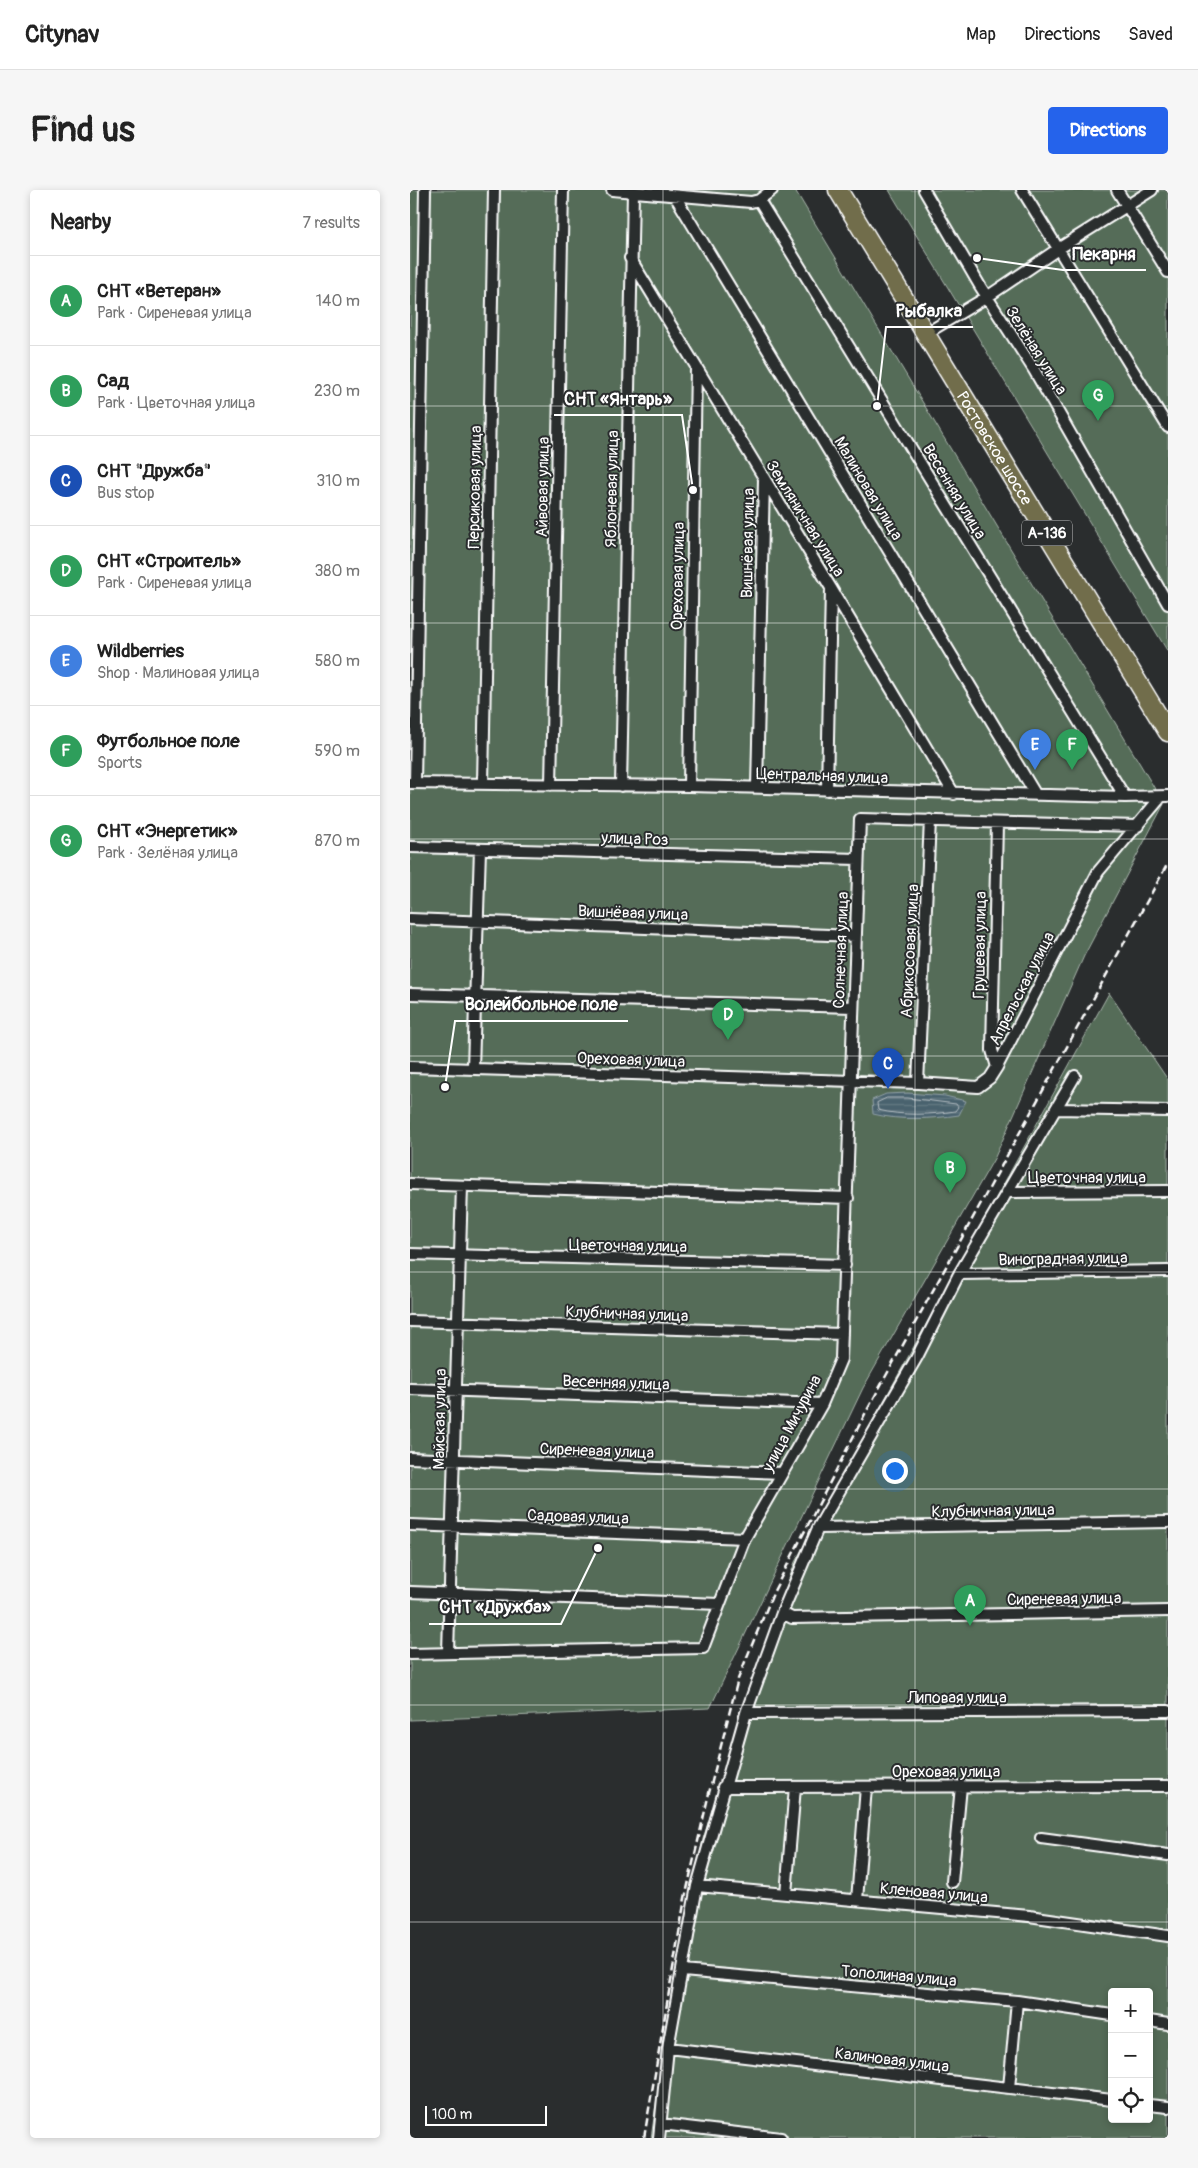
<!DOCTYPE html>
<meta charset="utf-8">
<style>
:root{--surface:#fff;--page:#f6f6f6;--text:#222;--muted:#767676;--line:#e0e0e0;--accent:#2563eb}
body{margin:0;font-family:Pangolin,sans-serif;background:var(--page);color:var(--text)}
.controls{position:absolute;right:15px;bottom:15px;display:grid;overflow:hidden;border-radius:5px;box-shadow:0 2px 8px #0003}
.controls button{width:45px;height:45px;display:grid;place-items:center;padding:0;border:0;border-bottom:1px solid var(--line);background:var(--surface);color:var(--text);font:25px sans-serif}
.scale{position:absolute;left:15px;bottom:12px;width:122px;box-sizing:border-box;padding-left:5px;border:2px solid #fff;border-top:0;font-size:14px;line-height:18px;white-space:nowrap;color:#fff;-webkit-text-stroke:4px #2a2d2e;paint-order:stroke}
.you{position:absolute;left:484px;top:1280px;width:18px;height:18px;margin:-12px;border:4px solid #fff;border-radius:50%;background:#1a73e8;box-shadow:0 0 0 8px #1a73e833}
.badge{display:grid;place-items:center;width:32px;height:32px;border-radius:50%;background:var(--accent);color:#fff;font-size:16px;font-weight:700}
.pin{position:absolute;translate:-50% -41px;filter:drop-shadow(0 1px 2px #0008)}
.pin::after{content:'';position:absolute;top:26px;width:18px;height:15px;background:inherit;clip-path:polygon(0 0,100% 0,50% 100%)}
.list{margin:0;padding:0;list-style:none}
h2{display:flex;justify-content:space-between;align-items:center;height:65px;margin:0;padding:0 20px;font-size:21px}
h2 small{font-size:16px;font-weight:400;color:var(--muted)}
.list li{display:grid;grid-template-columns:32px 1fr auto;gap:15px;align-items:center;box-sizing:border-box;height:90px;padding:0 20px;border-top:1px solid var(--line)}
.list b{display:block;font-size:19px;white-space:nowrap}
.list p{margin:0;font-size:16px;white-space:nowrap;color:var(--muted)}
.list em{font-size:16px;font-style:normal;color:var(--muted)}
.icon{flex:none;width:28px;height:28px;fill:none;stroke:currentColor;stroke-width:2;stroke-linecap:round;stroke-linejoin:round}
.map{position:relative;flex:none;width:758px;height:1948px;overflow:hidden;border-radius:5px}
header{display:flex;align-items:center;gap:30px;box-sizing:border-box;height:70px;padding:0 25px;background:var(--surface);border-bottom:1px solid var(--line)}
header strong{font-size:24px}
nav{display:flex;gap:28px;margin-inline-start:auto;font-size:18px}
.intro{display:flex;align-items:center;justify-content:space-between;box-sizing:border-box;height:120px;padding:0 30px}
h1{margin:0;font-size:35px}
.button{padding:12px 22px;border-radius:5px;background:var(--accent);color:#fff;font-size:18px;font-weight:700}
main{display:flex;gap:30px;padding:0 30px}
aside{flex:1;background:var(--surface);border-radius:5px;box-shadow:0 2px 8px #0003}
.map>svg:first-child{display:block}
.garden{fill:#546c59;stroke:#aab6ac;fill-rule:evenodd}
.water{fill:url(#water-rules);stroke:#92a1a8}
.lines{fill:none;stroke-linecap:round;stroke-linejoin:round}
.shore{stroke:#b7c0c5;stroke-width:1}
.street-casing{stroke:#fff;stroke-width:14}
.highway-casing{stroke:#fff;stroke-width:21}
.street{stroke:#2a2d2e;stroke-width:10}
.highway{stroke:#716d4b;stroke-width:18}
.rail{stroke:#fff;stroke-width:2.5;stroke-dasharray:8 4;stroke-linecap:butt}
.grid{fill:none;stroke:#fff;stroke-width:1;stroke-opacity:0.55}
.labels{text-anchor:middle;stroke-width:4;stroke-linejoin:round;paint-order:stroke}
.shield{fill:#2a2d2e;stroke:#bfc0c0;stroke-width:1}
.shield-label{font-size:15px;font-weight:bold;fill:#fff}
.street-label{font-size:16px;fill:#fff;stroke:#2a2d2e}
.leader{fill:none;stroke:#fff;stroke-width:2}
.callout-dot{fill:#fff;stroke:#2a2d2e;stroke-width:2}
.callout-label{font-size:18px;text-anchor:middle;font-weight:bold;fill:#fff;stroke:#2a2d2e;stroke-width:4;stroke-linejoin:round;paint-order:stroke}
</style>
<header>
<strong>Citynav</strong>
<nav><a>Map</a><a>Directions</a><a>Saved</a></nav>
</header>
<div class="intro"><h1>Find us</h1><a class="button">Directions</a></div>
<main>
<aside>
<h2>Nearby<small>7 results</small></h2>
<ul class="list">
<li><span class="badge" style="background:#2e9e5b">A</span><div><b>СНТ «Ветеран»</b><p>Park · Сиреневая улица</p></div><em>140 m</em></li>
<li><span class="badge" style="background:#2e9e5b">B</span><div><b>Сад</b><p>Park · Цветочная улица</p></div><em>230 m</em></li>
<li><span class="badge" style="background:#1a4fb4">C</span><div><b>СНТ &quot;Дружба&quot;</b><p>Bus stop</p></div><em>310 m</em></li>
<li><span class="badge" style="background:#2e9e5b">D</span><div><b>СНТ «Строитель»</b><p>Park · Сиреневая улица</p></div><em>380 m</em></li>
<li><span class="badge" style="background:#3f7fe0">E</span><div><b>Wildberries</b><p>Shop · Малиновая улица</p></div><em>580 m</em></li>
<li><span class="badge" style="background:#2e9e5b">F</span><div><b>Футбольное поле</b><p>Sports</p></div><em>590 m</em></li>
<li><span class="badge" style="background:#2e9e5b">G</span><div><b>СНТ «Энергетик»</b><p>Park · Зелёная улица</p></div><em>870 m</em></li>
</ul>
</aside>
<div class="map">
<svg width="758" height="1948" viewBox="0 0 758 1948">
<defs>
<pattern id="water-rules" width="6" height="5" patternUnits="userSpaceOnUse" patternTransform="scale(1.25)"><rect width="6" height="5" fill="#4a626e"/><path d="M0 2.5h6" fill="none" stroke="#657a84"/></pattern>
</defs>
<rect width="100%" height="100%" fill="#2a2d2e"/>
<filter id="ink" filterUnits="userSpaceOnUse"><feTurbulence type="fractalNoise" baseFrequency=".02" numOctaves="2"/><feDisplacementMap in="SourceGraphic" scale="10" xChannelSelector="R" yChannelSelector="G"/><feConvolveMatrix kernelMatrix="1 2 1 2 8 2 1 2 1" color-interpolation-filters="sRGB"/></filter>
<g filter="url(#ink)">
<path class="garden" d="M0 0H385L754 614 674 766 585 967 453 1198 300 1518 0 1530Z
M479 0H758V462Z
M699 803 758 890V1948H241L257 1839 293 1649 340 1500 385 1372ZM702 1802H739V1929H702Z"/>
<path class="water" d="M498 903 535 906 556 911 549 925C521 929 491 931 463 924L462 910 476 904Z"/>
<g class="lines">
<path class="shore" d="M477 908H498L546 914 548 917 545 921C521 925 492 926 468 920L467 913Z"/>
<g class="street-casing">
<path id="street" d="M202 0 341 12 349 10 362 0
M514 0 570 96 624 180 758 414
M612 0 758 237
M707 0 758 82
M265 6 626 605
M349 10 715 607
M220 68 421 398 544 604
M515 144 577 107 648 59 742 0
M0 593 279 596 715 607 758 606
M5 593 15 0
M73 594 84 0
M141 595 153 0
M211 596 223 2
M279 596 286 177
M347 597 354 290
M417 600 421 399
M0 657 448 669
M0 729 445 746
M0 804 443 817
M0 877 508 893 568 897 580 888 587 877 688 682 751 607
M587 877 582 860 587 633
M63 878 70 659
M508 893 520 630
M646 919 758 921
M0 994 438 1008
M597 1002 758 1001
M0 1064 435 1075
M549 1084 758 1081
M0 1131 432 1144
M0 1199 412 1214
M0 1268 372 1283
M0 1335 335 1348
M408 1338 758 1332
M0 1402 309 1414
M372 1423 382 1428 758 1421
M38 1462 52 996
M0 1464 293 1458 335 1348 412 1214 431 1169 450 629 728 636
M336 1523 758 1521
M313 1597 758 1596
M631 1648 758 1665
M542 1692 551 1596
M287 1696 619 1726 758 1746
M376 1704 385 1597
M447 1710 456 1597
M273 1781 607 1811 702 1825
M739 1831 758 1834
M258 1858 702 1910
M599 1898 607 1811
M739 1915 758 1917
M251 1934 371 1948
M249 1948 258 1858 287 1696 336 1523 372 1423 408 1338 507 1167 549 1084 665 886"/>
</g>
<g class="highway-casing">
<g id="highway">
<path id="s1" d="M428 0 758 542"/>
</g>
</g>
<use href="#street" class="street"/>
<use href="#highway" class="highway"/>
<path class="rail" d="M234 1948 275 1708 299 1603 328 1489 364 1401 455 1224 758 673"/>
</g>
</g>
<path class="grid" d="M253 0V1948M505 0V1948M0 216H758M0 433H758M0 649H758M0 866H758M0 1082H758M0 1299H758M0 1515H758M0 1732H758"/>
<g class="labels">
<rect class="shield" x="612" y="330.5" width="50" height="25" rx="4"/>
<g class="shield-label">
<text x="637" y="348">А-136</text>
</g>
<g class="street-label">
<text transform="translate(627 160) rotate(58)" y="6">Зелёная улица</text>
<text dy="6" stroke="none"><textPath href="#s1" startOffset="302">Ростовское шоссе</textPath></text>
<text transform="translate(64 297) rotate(-89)" y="6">Персиковая улица</text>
<text transform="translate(132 297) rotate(-89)" y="6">Айвовая улица</text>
<text transform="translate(459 298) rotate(59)" y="6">Малиновая улица</text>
<text transform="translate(201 299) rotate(-89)" y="6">Яблоневая улица</text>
<text transform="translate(545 301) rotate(59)" y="6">Весенняя улица</text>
<text transform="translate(396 328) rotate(58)" y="6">Земляничная улица</text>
<text transform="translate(337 353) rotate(-89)" y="6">Вишнёвая улица</text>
<text transform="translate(267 386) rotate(-89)" y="6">Ореховая улица</text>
<text transform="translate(412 585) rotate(2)" y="6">Центральная улица</text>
<text transform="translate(225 648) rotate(2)" y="6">улица Роз</text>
<text transform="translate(223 722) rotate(2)" y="6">Вишнёвая улица</text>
<text transform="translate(569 755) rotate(-89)" y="6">Грушевая улица</text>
<text transform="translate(430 760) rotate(-88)" y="6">Солнечная улица</text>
<text transform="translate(499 761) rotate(-87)" y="6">Абрикосовая улица</text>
<text transform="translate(611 798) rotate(-63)" y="6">Апрельская улица</text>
<text transform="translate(221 869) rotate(2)" y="6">Ореховая улица</text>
<text x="677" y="993">Цветочная улица</text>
<text transform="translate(218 1055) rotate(1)" y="6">Цветочная улица</text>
<text transform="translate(653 1068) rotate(-1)" y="6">Виноградная улица</text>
<text transform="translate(217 1123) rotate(2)" y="6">Клубничная улица</text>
<text transform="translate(206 1192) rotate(2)" y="6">Весенняя улица</text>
<text transform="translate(29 1229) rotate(-89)" y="6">Майская улица</text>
<text transform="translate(381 1233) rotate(-62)" y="6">улица Мичурина</text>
<text transform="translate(187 1260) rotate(2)" y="6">Сиреневая улица</text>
<text transform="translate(583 1320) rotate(-1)" y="6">Клубничная улица</text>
<text transform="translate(168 1326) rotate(2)" y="6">Садовая улица</text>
<text transform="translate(654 1408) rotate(-1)" y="6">Сиреневая улица</text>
<text x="547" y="1513">Липовая улица</text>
<text x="536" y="1587">Ореховая улица</text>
<text transform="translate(524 1702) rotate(5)" y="6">Кленовая улица</text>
<text transform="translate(489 1785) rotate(5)" y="6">Тополиная улица</text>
<text transform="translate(482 1869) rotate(7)" y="6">Калиновая улица</text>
</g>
</g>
<path class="leader" d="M567 68L653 80H736M467 216L476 137H563M283 300L272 225H144M35 897L45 831H218M188 1358L151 1434H19"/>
<g class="callout-dot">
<circle cx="567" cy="68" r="5"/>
<circle cx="467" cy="216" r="5"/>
<circle cx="283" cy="300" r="5"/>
<circle cx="35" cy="897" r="5"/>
<circle cx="188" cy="1358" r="5"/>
</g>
<g class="callout-label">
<text x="694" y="70">Пекарня</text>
<text x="519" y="127">Рыбалка</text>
<text x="208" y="215">СНТ «Янтарь»</text>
<text x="131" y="820">Волейбольное поле</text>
<text x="85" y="1423">СНТ «Дружба»</text>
</g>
</svg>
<div class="controls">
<button>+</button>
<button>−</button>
<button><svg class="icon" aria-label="locate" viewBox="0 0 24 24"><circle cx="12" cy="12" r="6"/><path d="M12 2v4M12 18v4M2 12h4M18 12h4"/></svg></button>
</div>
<div class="scale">100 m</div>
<div class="you"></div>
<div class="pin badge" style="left:560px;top:1436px;background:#2e9e5b">A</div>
<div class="pin badge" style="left:540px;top:1003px;background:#2e9e5b">B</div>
<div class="pin badge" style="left:478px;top:899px;background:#1a4fb4">C</div>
<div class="pin badge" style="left:318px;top:850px;background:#2e9e5b">D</div>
<div class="pin badge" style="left:625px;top:580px;background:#3f7fe0">E</div>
<div class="pin badge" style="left:662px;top:580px;background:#2e9e5b">F</div>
<div class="pin badge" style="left:688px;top:231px;background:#2e9e5b">G</div>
</div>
</main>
